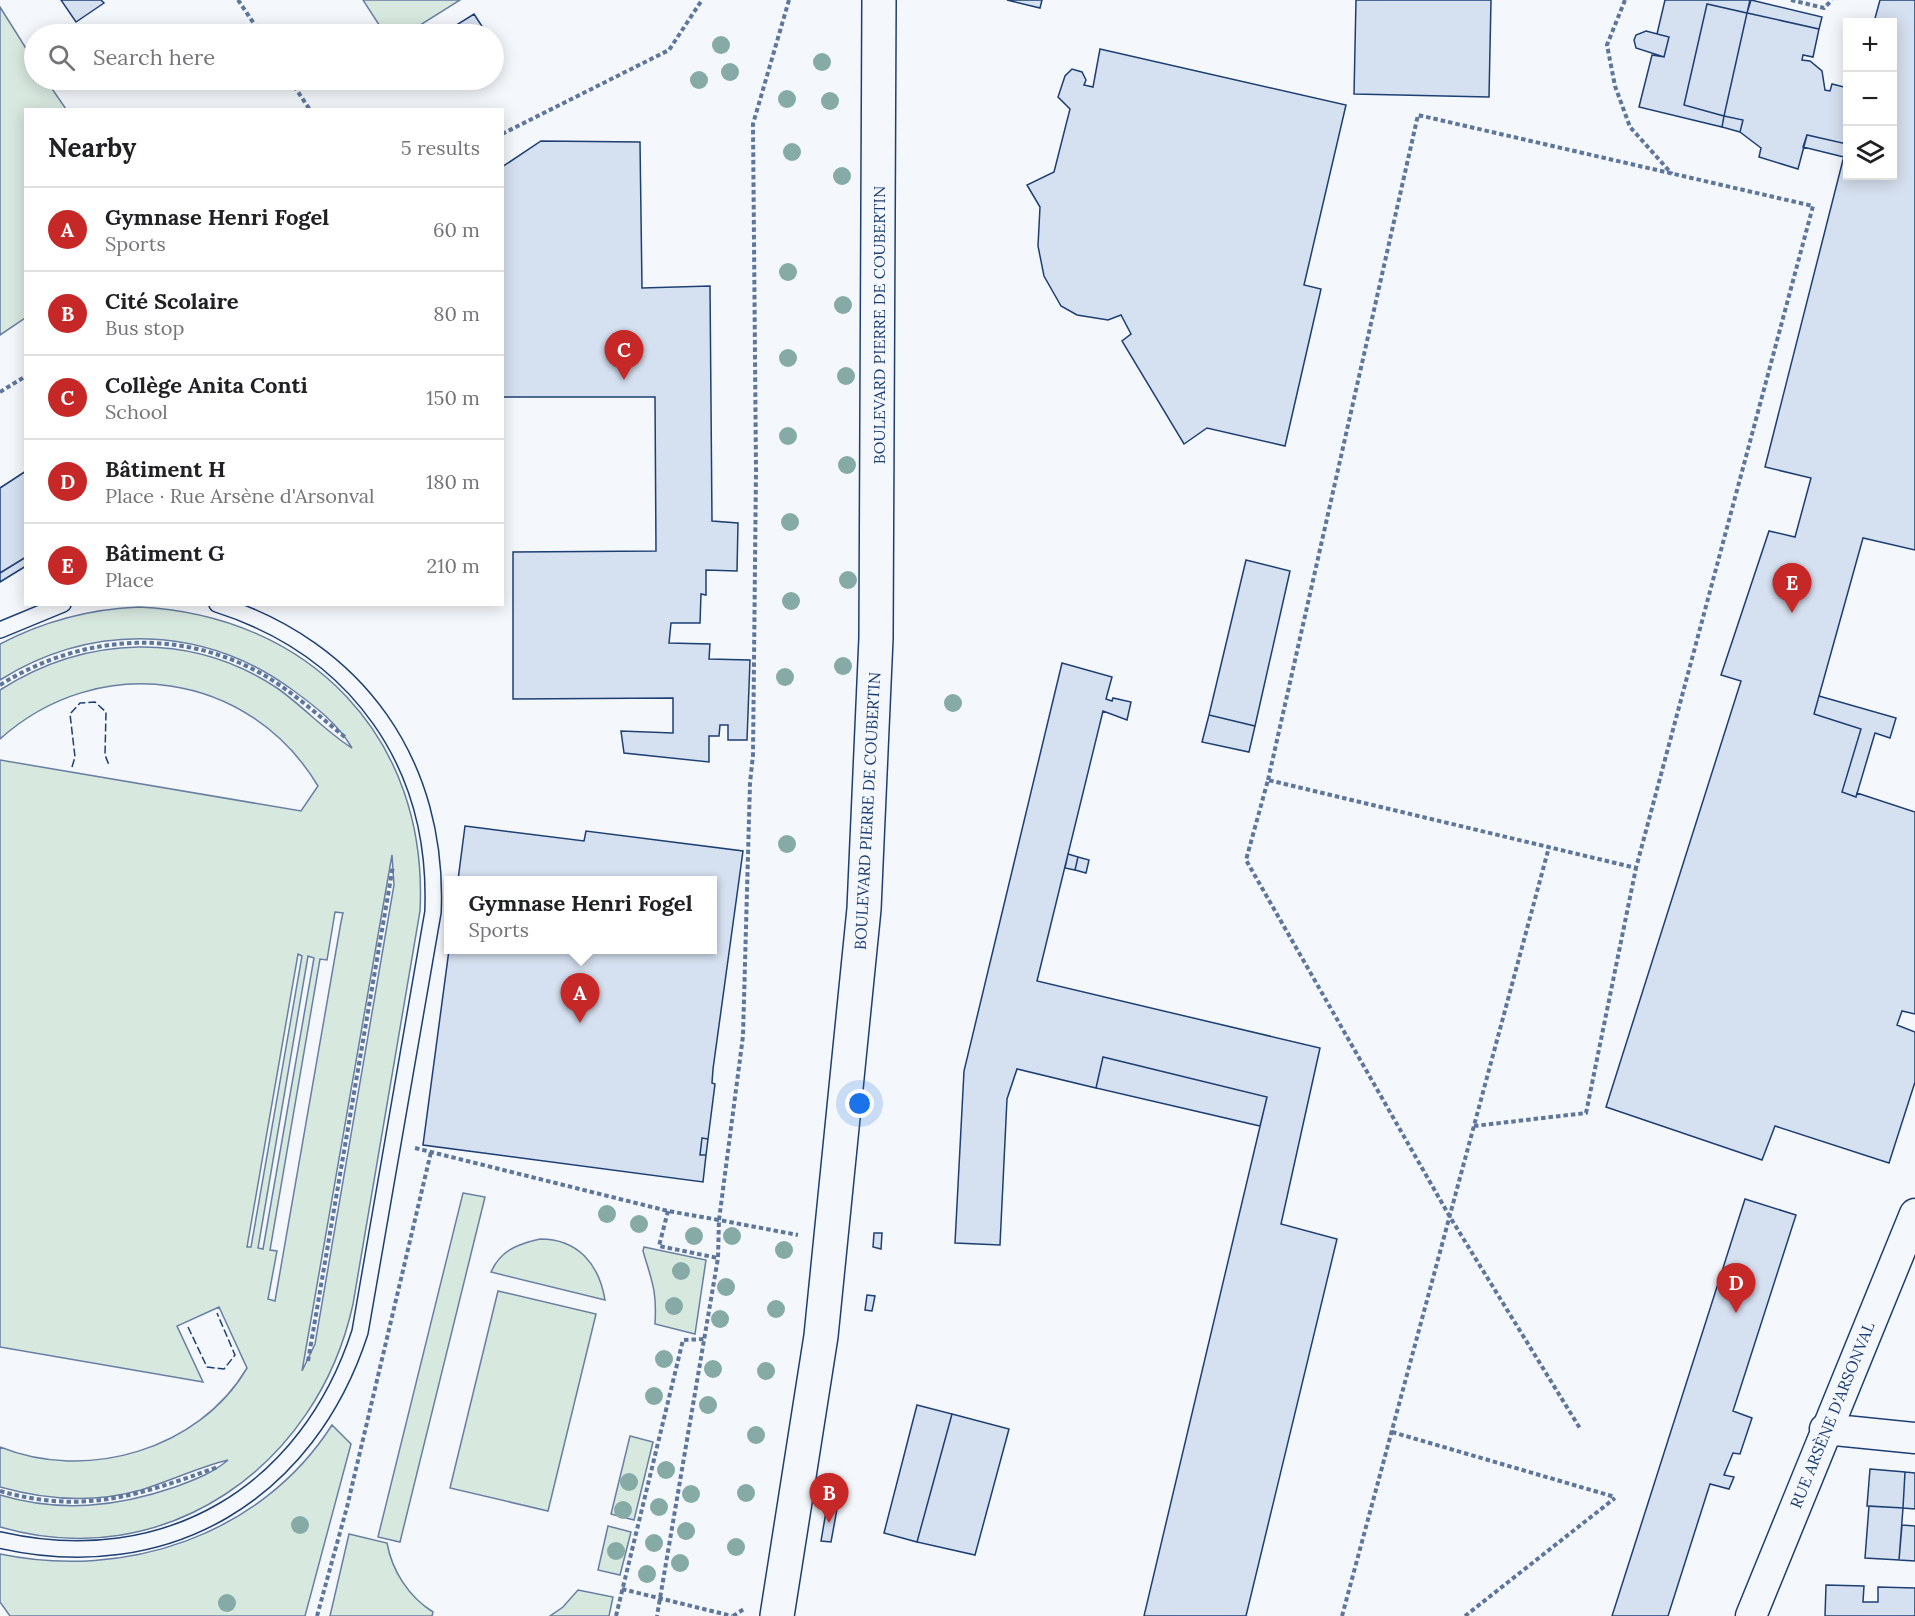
<!DOCTYPE html>
<meta charset="utf-8">
<style>
:root{--surface:#fff;--page:#f2f2f2;--text:#202124;--muted:#757577;--line:#e0e0e0;--accent:#c62828}
body{margin:0;font-family:Lora,serif;background:var(--page);color:var(--text)}
.controls{position:absolute;right:18px;top:18px;display:grid;overflow:hidden;border-radius:0px;box-shadow:0 3px 15px #0003}
.controls button{width:54px;height:54px;display:grid;place-items:center;padding:0;border:0;border-bottom:2px solid var(--line);background:var(--surface);color:var(--text);font:30px sans-serif}
.you{position:absolute;left:860px;top:1104px;width:21px;height:21px;margin:-15px;border:4px solid #fff;border-radius:50%;background:#1a73e8;box-shadow:0 0 0 9px #1a73e833}
.badge{display:grid;place-items:center;width:39px;height:39px;border-radius:50%;background:var(--accent);color:#fff;font-size:20px;font-weight:700}
.pin{position:absolute;translate:-50% -50px;filter:drop-shadow(0 2px 3px #0008)}
.pin::after{content:'';position:absolute;top:32px;width:21px;height:18px;background:inherit;clip-path:polygon(0 0,100% 0,50% 100%)}
.popup{position:absolute;left:444px;top:876px;width:273px;height:78px;box-sizing:border-box;display:grid;place-content:center;border-radius:0px;background:var(--surface);filter:drop-shadow(0 2px 4px #0005);font-size:20px;white-space:nowrap;color:var(--muted)}
.popup b{font-size:22px;color:var(--text)}
.popup::after{content:'';position:absolute;left:50%;top:100%;margin-left:-12px;border:12px solid transparent;border-top-color:var(--surface)}
.list{margin:0;padding:0;list-style:none}
h2{display:flex;justify-content:space-between;align-items:center;height:78px;margin:0;padding:0 24px;font-size:26px}
h2 small{font-size:20px;font-weight:400;color:var(--muted)}
.list li{display:grid;grid-template-columns:39px 1fr auto;gap:18px;align-items:center;box-sizing:border-box;height:84px;padding:0 24px;border-top:2px solid var(--line)}
.list b{display:block;font-size:22px;white-space:nowrap}
.list p{margin:0;font-size:20px;white-space:nowrap;color:var(--muted)}
.list em{font-size:20px;font-style:normal;color:var(--muted)}
.icon{flex:none;width:33px;height:33px;fill:none;stroke:currentColor;stroke-width:2;stroke-linecap:round;stroke-linejoin:round}
.map{position:relative;flex:none;width:1915px;height:1616px;overflow:hidden}
.search{position:absolute;background:var(--surface);box-shadow:0 3px 15px #0003;left:24px;top:24px;width:480px;height:66px;display:flex;align-items:center;gap:15px;box-sizing:border-box;padding:0 21px;border-radius:33px;color:var(--muted);font-size:22px}
.panel{position:absolute;background:var(--surface);box-shadow:0 3px 15px #0003;left:24px;top:108px;width:480px;height:498px;border-radius:0px}
.map>svg:first-child{display:block}
.green{fill:#d7e8df;stroke:#687fa3;stroke-width:1.5;fill-rule:evenodd}
.building{fill:#d5e0f0;stroke:#1d3f73;stroke-width:1.5}
.lines{fill:none;stroke-linecap:round;stroke-linejoin:round}
.lane-casing{stroke:#1d3f73;stroke-width:18}
.street-casing{stroke:#1d3f73;stroke-width:33}
.secondary-casing{stroke:#1d3f73;stroke-width:36}
.path{stroke:#5e769c;stroke-width:4;stroke-dasharray:4.5 3;stroke-linecap:butt}
.lane{stroke:#f4f7fb;stroke-width:15}
.street{stroke:#f4f7fb;stroke-width:30}
.secondary{stroke:#f4f7fb;stroke-width:33}
.fence{stroke:#1d3f73;stroke-width:1.5;stroke-dasharray:8 3;stroke-linecap:butt}
.tree{fill:#86aba6}
.labels{text-anchor:middle;stroke-width:4.5;stroke-linejoin:round;paint-order:stroke}
.street-label{font-size:16px;fill:#1d3f73;stroke:#f4f7fb}
</style>
<div class="map">
<svg width="1915" height="1616" viewBox="0 0 1915 1616">
<rect width="100%" height="100%" fill="#f4f7fb"/>
<path class="green" d="M363 0H460L406 34H385Z
M0 7 34 61V80H46L66 109 26 110 25 318 0 335Z
M139 607C309 615 429 737 420 911L353 1304C318 1466 165 1575 0 1527V1495C60 1513 117 1507 175 1487 194 1480 213 1473 228 1460 199 1467 170 1481 141 1490 95 1503 46 1500 0 1487V1447C86 1482 199 1450 247 1368L219 1307 177 1326 203 1382 0 1347V760L301 811 318 786C249 671 99 650 0 739V690C86 635 191 631 277 688 303 706 326 732 352 748 338 724 316 707 294 691 205 625 93 622 0 680V644C44 621 89 609 139 607ZM392 855 394 885 315 1344 302 1371ZM335 912 343 913 341 922 275 1301 268 1299 277 1251 270 1250 320 959 327 960ZM298 954 302 956 251 1247H247ZM308 956 314 958 263 1249 258 1248Z
M463 1193 485 1197 400 1542 378 1537Z
M540 1239C578 1239 599 1264 605 1300L491 1272C501 1250 518 1244 540 1239Z
M644 1247 706 1260 695 1334 655 1324C657 1290 652 1282 643 1251Z
M498 1291 596 1314 548 1511 450 1488Z
M332 1425 351 1444 305 1616H10L0 1602V1554C125 1580 261 1536 332 1425Z
M630 1436 653 1442 634 1520 611 1514Z
M608 1526 631 1532 620 1575 598 1570Z
M349 1534 387 1543C392 1571 409 1597 433 1612L432 1616H330Z
M578 1590 613 1597 609 1616H550L563 1607Z"/>
<path class="building" d="M61 0H101L104 3 76 22Z
M1007 0H1042L1040 8Z
M1356 0H1491L1489 97 1354 94Z
M1665 0H1750L1747 13 1707 4 1684 105 1724 116 1722 127 1639 107 1652 55 1664 57 1669 37 1657 34Z
M1751 0 1822 17 1819 29 1747 13Z
M1880 0H1915V550L1863 538 1814 714 1861 729 1842 792 1856 797 1857 793 1915 812V1014L1902 1011 1897 1025 1915 1032V1082L1889 1163 1775 1126 1762 1160 1606 1107 1741 681 1721 675 1769 531 1795 537 1811 478 1765 467 1847 144 1807 135 1798 169 1759 157 1761 148 1740 132 1743 120 1724 116 1747 13 1819 29 1813 57 1803 55 1802 60 1810 61 1822 71 1825 90 1830 91 1832 84 1848 88V176H1892V22H1874Z
M1707 4 1747 13 1724 116 1684 105Z
M474 14 487 34H442Z
M1646 31 1669 37 1664 57 1636 48 1634 40 1636 35Z
M1100 49 1346 105 1304 285 1321 289 1285 446 1207 428 1184 444 1122 341 1131 334 1121 315 1108 320 1077 315 1061 306 1044 276 1038 246 1040 207 1027 185 1054 172 1070 109 1058 97 1065 76 1072 69 1082 72 1086 80 1084 85 1093 87Z
M1724 116 1743 120 1740 132 1722 127Z
M1807 135 1847 144 1844 157 1803 147Z
M541 141 640 142 642 288 710 286 712 521 738 523 737 571 706 570V595L701 594 700 623H671L669 643 710 644 709 659 750 660 747 740H728V725H720L719 736H709V762L624 753 621 731 673 733V698L513 699V552L656 551 655 397H502V167Z
M26 471V557L0 573V488Z
M26 557V566L0 582V573Z
M1246 560 1290 571 1255 726 1209 715Z
M1062 663 1112 677 1106 699 1112 701 1113 698 1131 702 1127 720 1103 711 1037 981 1320 1048 1281 1224 1337 1239 1246 1616H1144L1267 1097 1103 1057 1096 1088 1017 1069 1007 1099 1000 1245 955 1243 964 1071Z
M1819 696 1896 718 1890 738 1875 733 1856 797 1842 792 1861 729 1814 714Z
M1209 715 1255 726 1249 752 1202 742Z
M465 826 584 841 586 831 743 851 713 1069 712 1083 715 1084 708 1139 702 1138 700 1155H706L703 1182 423 1145 449 950H712V880H458Z
M1068 854 1078 857 1075 870 1065 868Z
M1078 857 1089 860 1086 873 1075 870Z
M1103 1057 1267 1097 1260 1126 1096 1088Z
M702 1138 708 1139 706 1155H700Z
M1745 1199 1796 1215 1733 1411 1752 1418 1740 1454 1733 1453 1724 1475 1734 1477 1729 1489 1710 1484 1668 1616H1612Z
M874 1233H882L881 1249 873 1247Z
M867 1295 875 1296 872 1311 865 1310Z
M917 1405 952 1414 917 1542 884 1533Z
M952 1414 1009 1429 975 1555 917 1542Z
M1870 1469 1905 1472 1903 1508 1867 1506Z
M1905 1472 1915 1473V1509L1903 1508Z
M827 1506 837 1509 831 1542 821 1541Z
M1869 1506 1903 1508 1899 1560 1865 1558Z
M1902 1525 1915 1526V1561L1899 1560Z
M1826 1585 1864 1586 1863 1602H1878V1587L1915 1588V1616H1825Z"/>
<g class="lines">
<g class="lane-casing">
<path id="lane" d="M0 630 63 604
M0 1540C167 1578 308 1493 360 1332L433 912C439 764 358 649 217 604"/>
</g>
<g class="street-casing">
<path id="street" d="M1825 1429 1915 1438
M1751 1616 1915 1214"/>
</g>
<g class="secondary-casing">
<path id="secondary" d="M777 1616 821 1336 864 909 876 638 879 0"/>
</g>
<path class="path" d="M238 0 261 34
M789 0 753 124 756 470 753 755 750 783 743 1036 719 1220 798 1235
M1625 0 1607 45 1615 86 1630 127 1672 174
M1791 0 1824 8 1832 0
M290 80 310 110
M502 134 669 50 702 0
M0 392 26 376
M0 685C80 635 178 627 262 674 292 691 319 716 346 738
M1268 780 1418 115 1813 206 1636 868 1268 780 1246 860 1450 1217 1581 1430
M1474 1126 1586 1113 1636 868
M415 1148 668 1211 719 1220 718 1258 657 1616
M668 1211 659 1246 718 1258
M308 1361 393 866
M1392 1432 1615 1497
M0 1491C85 1515 139 1495 218 1467
M622 1589 732 1616
M317 1616 347 1507 431 1152
M616 1616 683 1340 704 1339
M733 1616 744 1609
M1342 1616 1549 847
M1465 1616 1615 1498"/>
<use href="#lane" class="lane"/>
<use href="#street" class="street"/>
<use href="#secondary" class="secondary"/>
<path class="fence" d="M72 767 75 757 70 714 80 703 95 702 106 712 105 755 109 765
M188 1327 207 1367 224 1369 235 1355 217 1313"/>
</g>
<g class="tree">
<circle cx="721" cy="45" r="9"/>
<circle cx="822" cy="62" r="9"/>
<circle cx="730" cy="72" r="9"/>
<circle cx="699" cy="80" r="9"/>
<circle cx="787" cy="99" r="9"/>
<circle cx="830" cy="101" r="9"/>
<circle cx="792" cy="152" r="9"/>
<circle cx="842" cy="176" r="9"/>
<circle cx="788" cy="272" r="9"/>
<circle cx="843" cy="305" r="9"/>
<circle cx="788" cy="358" r="9"/>
<circle cx="846" cy="376" r="9"/>
<circle cx="788" cy="436" r="9"/>
<circle cx="847" cy="465" r="9"/>
<circle cx="790" cy="522" r="9"/>
<circle cx="848" cy="580" r="9"/>
<circle cx="791" cy="601" r="9"/>
<circle cx="843" cy="666" r="9"/>
<circle cx="785" cy="677" r="9"/>
<circle cx="953" cy="703" r="9"/>
<circle cx="787" cy="844" r="9"/>
<circle cx="607" cy="1214" r="9"/>
<circle cx="639" cy="1224" r="9"/>
<circle cx="694" cy="1236" r="9"/>
<circle cx="732" cy="1236" r="9"/>
<circle cx="784" cy="1250" r="9"/>
<circle cx="681" cy="1271" r="9"/>
<circle cx="726" cy="1287" r="9"/>
<circle cx="674" cy="1306" r="9"/>
<circle cx="776" cy="1309" r="9"/>
<circle cx="720" cy="1319" r="9"/>
<circle cx="664" cy="1359" r="9"/>
<circle cx="713" cy="1369" r="9"/>
<circle cx="766" cy="1371" r="9"/>
<circle cx="654" cy="1396" r="9"/>
<circle cx="708" cy="1405" r="9"/>
<circle cx="756" cy="1435" r="9"/>
<circle cx="666" cy="1470" r="9"/>
<circle cx="629" cy="1482" r="9"/>
<circle cx="746" cy="1493" r="9"/>
<circle cx="691" cy="1494" r="9"/>
<circle cx="659" cy="1507" r="9"/>
<circle cx="623" cy="1510" r="9"/>
<circle cx="300" cy="1525" r="9"/>
<circle cx="686" cy="1531" r="9"/>
<circle cx="654" cy="1543" r="9"/>
<circle cx="736" cy="1547" r="9"/>
<circle cx="616" cy="1551" r="9"/>
<circle cx="680" cy="1563" r="9"/>
<circle cx="647" cy="1574" r="9"/>
<circle cx="227" cy="1603" r="9"/>
</g>
<g class="labels">
<g class="street-label">
<text transform="translate(879 325) rotate(-90)" y="6">BOULEVARD PIERRE DE COUBERTIN</text>
<text transform="translate(867 811) rotate(-87)" y="6">BOULEVARD PIERRE DE COUBERTIN</text>
<text transform="translate(1832 1415) rotate(-68)" y="6">RUE ARSÈNE D'ARSONVAL</text>
</g>
</g>
</svg>
<div class="controls">
<button>+</button>
<button>−</button>
<button><svg class="icon" aria-label="layers" viewBox="0 0 24 24"><path d="M12 4l9 5-9 5-9-5zM3 14l9 5 9-5"/></svg></button>
</div>
<div class="you"></div>
<div class="pin badge" style="left:580px;top:1023px">A</div>
<div class="popup"><b>Gymnase Henri Fogel</b>Sports</div>
<div class="pin badge" style="left:829px;top:1523px">B</div>
<div class="pin badge" style="left:624px;top:380px">C</div>
<div class="pin badge" style="left:1736px;top:1313px">D</div>
<div class="pin badge" style="left:1792px;top:613px">E</div>
<div class="search"><svg class="icon" aria-label="search" viewBox="0 0 24 24"><circle cx="10" cy="10" r="6"/><path d="M15 15l6 6"/></svg>Search here</div>
<section class="panel">
<h2>Nearby<small>5 results</small></h2>
<ul class="list">
<li><span class="badge">A</span><div><b>Gymnase Henri Fogel</b><p>Sports</p></div><em>60 m</em></li>
<li><span class="badge">B</span><div><b>Cité Scolaire</b><p>Bus stop</p></div><em>80 m</em></li>
<li><span class="badge">C</span><div><b>Collège Anita Conti</b><p>School</p></div><em>150 m</em></li>
<li><span class="badge">D</span><div><b>Bâtiment H</b><p>Place · Rue Arsène d'Arsonval</p></div><em>180 m</em></li>
<li><span class="badge">E</span><div><b>Bâtiment G</b><p>Place</p></div><em>210 m</em></li>
</ul>
</section>
</div>
